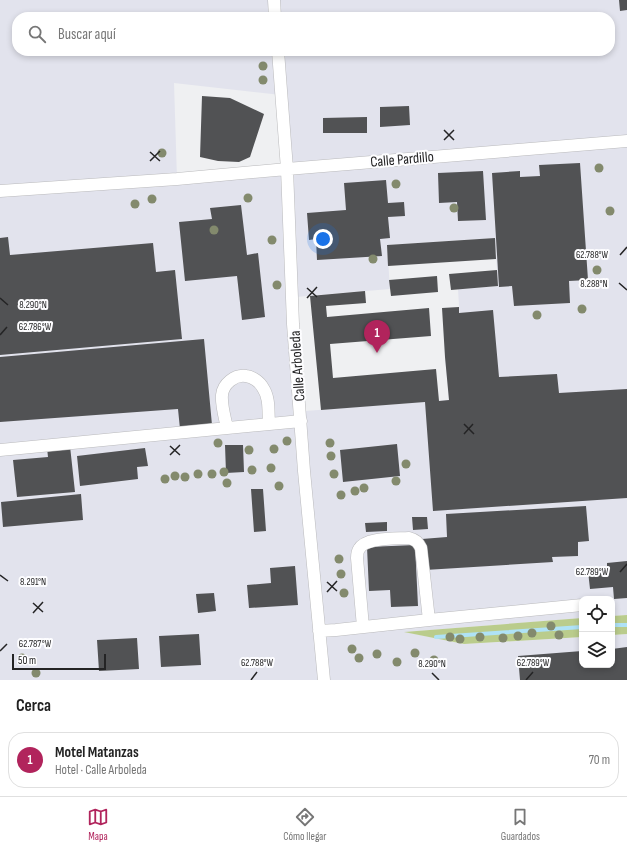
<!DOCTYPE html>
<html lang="es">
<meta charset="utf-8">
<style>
:root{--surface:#fff;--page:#f6f6f6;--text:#222;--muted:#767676;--line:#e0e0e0;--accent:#b1245c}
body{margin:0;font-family:"Sofia Sans Condensed",sans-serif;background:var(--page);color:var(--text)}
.controls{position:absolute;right:12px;bottom:12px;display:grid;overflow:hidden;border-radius:8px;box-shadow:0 2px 6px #0003}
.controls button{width:36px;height:36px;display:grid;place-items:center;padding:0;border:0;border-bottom:1px solid var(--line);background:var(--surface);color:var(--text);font:20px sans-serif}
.scale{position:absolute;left:12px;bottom:10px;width:94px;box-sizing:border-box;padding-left:4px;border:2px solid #242425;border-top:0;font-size:11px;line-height:14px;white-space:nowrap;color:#242425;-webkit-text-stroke:3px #fdfdff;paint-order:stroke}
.you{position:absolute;left:323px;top:239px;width:14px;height:14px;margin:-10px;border:3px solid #fff;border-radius:50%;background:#1a73e8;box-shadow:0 0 0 6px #1a73e833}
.badge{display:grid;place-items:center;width:26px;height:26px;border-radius:50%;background:var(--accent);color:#fff;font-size:13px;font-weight:700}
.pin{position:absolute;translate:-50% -33px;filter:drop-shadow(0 1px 2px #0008)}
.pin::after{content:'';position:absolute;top:21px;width:14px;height:12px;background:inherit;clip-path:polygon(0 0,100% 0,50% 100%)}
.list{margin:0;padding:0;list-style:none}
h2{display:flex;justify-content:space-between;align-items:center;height:52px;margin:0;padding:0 16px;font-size:17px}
h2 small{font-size:13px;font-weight:400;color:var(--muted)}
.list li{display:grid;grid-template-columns:26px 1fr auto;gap:12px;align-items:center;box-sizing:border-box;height:56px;margin:0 8px 8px;padding:0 8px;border:1px solid var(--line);border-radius:16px}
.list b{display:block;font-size:15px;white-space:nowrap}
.list p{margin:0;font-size:13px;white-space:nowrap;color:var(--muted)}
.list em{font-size:13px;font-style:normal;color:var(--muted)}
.icon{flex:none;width:22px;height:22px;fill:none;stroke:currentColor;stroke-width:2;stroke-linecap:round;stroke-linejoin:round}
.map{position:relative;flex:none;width:627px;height:680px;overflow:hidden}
.search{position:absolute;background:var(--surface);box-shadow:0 2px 6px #0003;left:12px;right:12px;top:12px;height:44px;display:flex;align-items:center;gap:10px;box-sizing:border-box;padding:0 14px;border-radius:16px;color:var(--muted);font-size:15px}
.sheet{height:116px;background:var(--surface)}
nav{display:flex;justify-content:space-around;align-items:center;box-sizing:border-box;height:56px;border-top:1px solid var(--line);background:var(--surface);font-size:11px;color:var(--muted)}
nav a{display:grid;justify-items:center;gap:2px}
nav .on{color:var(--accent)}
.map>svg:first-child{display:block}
.built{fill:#e2e3ed;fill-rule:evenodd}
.green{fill:#bacc8c}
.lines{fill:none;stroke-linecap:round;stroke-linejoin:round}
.stream{stroke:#afe2f6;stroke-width:4}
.building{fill:#515254}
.minor-casing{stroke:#bababc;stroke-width:13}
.minor{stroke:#fff;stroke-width:12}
.tree{fill:#838a6d}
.ticks{fill:none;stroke:#242425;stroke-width:1.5}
.labels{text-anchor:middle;stroke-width:4;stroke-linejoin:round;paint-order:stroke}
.street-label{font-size:15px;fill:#242425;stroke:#fdfdff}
.ticks-label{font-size:10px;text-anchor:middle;fill:#242425;stroke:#fdfdff;stroke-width:4;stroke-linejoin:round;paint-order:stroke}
</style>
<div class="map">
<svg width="627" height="680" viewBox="0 0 627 680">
<rect width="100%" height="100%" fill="#eff0f2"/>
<path class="built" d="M0 0H627V615L612 616V599H582V618L406 632 464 644 582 637V665H612V635L627 634V680H0ZM17 17H610V51H17ZM174 83 281 95 287 169 177 179ZM495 238 498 286 458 289 462 356 445 357 449 400 305 411 296 297 390 289 387 245Z"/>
<path class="green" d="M627 615V634L612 635V616Z
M582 618V637L464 644 404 632Z"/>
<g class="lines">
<path class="stream" d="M612 625H627
M436 637 582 627"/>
</g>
<path class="building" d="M619 0H627V10L620 11Z
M202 96 230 98 264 114 250 157 239 162 218 161 200 157Z
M409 106 410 125 380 127V107Z
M367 117V133H323V118Z
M580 163 588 280 569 281 570 303 514 306 512 286 499 287 492 173 520 171V177L540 176 539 165Z
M483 171 486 220 458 221 457 202 439 203 438 173Z
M386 180 388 203 404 202 405 216 388 217 390 238 380 239 382 256 317 260 316 239 309 240 307 213 346 210 344 183Z
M241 205 247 255 258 253 265 317 242 320 237 276 185 281 179 222 212 219 210 208Z
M8 237 10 255 153 243 156 272 175 270 182 339 0 355V238Z
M495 238 496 259 388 266 387 245Z
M497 270 498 286 451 290 449 274Z
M437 276 438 292 391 296 389 280Z
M365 291 366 303 326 306 327 317 429 308 431 336 330 344 333 378 436 369 439 401 449 400 445 357 442 308 459 307V313L493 310 499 377 557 374 559 393 627 389V498L433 511 425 402 321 410 310 296Z
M204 339 212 425 180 429 178 409 0 422V357Z
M397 444 400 476 343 482 340 450Z
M225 445H243L244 472 226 473Z
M70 446 75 492 17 497 13 460 48 457 47 448Z
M145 448 148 466 137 467 138 479 80 486 77 456Z
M251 489H263L266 531 254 532Z
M81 494 83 520 3 527 1 502Z
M586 506 589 541 578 542V556L552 557 553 562 425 570 422 539 447 537 446 514Z
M412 517H427L428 529 413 530Z
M387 522V531L366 532 365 523Z
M415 545 418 606 391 607 390 590 369 591 367 547Z
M627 561V598L614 599 613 587 590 589 588 571 607 569V563Z
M295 566 298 605 249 608 247 585 271 583 270 568Z
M214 593 216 611 198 613 196 594Z
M199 634 201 665 161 667 159 636Z
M137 638 139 669 99 671 97 640Z
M627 647V680H520L518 656 582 651V665H612V649Z"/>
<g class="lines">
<g class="minor-casing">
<path id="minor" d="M274 0 275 17
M278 51 287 169 293 324 304 471 324 680
M0 191 177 179 287 169 627 141
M227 428C225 418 221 405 222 395 223 384 235 374 246 376 253 377 260 382 263 388 270 398 268 412 269 424
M0 450 301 421
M363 627 357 558C357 555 357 552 359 549 366 537 396 539 409 538 416 540 418 542 421 548L429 620
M319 631 336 630 429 620 582 605"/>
</g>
<use href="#minor" class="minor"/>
</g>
<g class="tree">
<circle cx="263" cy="66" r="4.5"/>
<circle cx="263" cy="80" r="4.5"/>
<circle cx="162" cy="153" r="4.5"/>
<circle cx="599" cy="168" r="4.5"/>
<circle cx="396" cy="184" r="4.5"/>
<circle cx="248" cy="198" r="4.5"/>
<circle cx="152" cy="199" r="4.5"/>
<circle cx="135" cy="204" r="4.5"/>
<circle cx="454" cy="208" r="4.5"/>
<circle cx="610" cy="211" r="4.5"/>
<circle cx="214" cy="230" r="4.5"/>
<circle cx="272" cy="240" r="4.5"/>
<circle cx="373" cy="259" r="4.5"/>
<circle cx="597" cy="270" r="4.5"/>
<circle cx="277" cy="285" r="4.5"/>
<circle cx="582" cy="309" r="4.5"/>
<circle cx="537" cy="315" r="4.5"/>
<circle cx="287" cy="441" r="4.5"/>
<circle cx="218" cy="443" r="4.5"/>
<circle cx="330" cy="443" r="4.5"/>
<circle cx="274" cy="449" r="4.5"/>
<circle cx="249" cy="450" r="4.5"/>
<circle cx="331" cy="456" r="4.5"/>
<circle cx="406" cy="464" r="4.5"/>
<circle cx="271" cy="468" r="4.5"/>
<circle cx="252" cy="470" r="4.5"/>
<circle cx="224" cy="472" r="4.5"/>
<circle cx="198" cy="474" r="4.5"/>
<circle cx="212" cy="474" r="4.5"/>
<circle cx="334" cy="474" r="4.5"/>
<circle cx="175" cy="476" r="4.5"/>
<circle cx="185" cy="477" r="4.5"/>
<circle cx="165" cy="479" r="4.5"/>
<circle cx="396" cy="481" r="4.5"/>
<circle cx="227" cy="483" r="4.5"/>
<circle cx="279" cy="486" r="4.5"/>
<circle cx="364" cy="488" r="4.5"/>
<circle cx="355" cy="491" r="4.5"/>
<circle cx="341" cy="495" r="4.5"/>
<circle cx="339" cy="559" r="4.5"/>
<circle cx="341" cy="574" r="4.5"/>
<circle cx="344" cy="593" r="4.5"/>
<circle cx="551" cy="626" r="4.5"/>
<circle cx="532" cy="633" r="4.5"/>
<circle cx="559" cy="635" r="4.5"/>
<circle cx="518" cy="636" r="4.5"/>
<circle cx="450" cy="637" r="4.5"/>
<circle cx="480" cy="637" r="4.5"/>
<circle cx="503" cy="638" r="4.5"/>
<circle cx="460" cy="639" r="4.5"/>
<circle cx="352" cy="649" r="4.5"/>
<circle cx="415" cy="653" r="4.5"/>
<circle cx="377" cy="654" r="4.5"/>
<circle cx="22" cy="658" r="4.5"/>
<circle cx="359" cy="658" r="4.5"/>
<circle cx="434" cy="660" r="4.5"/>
<circle cx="397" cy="662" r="4.5"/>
<circle cx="36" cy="673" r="4.5"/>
</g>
<path class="ticks" d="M444 130 454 140M444 140 454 130M150 152 160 161M150 161 160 151M620 255 627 247M619 283 627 290M307 288 317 297M0 298 8 305M307 298 317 287M0 335 7 327M464 424 474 434M464 434 473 424M170 446 180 455M170 455 180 445M620 572 627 564M0 575 8 581M327 582 337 591M327 592 337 581M33 603 43 612M33 613 43 602M0 651 7 644M432 673 439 680M251 680 257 672M526 680 533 672"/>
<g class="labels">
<g class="street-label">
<text transform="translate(402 159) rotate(-5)" y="5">Calle Pardillo</text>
<text transform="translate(297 366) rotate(-94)" y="5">Calle Arboleda</text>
</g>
</g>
<g class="ticks-label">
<text x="592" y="258">62.788°W</text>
<text x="594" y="287">8.288°N</text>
<text x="33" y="308">8.290°N</text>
<text x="35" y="330">62.786°W</text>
<text x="592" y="575">62.789°W</text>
<text x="33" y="585">8.291°N</text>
<text x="35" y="647">62.787°W</text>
<text x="257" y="666">62.788°W</text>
<text x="533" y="666">62.789°W</text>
<text x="432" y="667">8.290°N</text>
</g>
</svg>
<div class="controls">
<button><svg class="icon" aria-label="locate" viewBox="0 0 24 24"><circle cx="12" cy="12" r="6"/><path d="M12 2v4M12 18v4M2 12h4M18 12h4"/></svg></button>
<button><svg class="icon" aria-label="layers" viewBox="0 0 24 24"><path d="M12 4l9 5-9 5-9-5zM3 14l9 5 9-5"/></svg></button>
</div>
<div class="scale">50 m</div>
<div class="you"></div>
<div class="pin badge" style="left:377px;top:353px">1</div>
<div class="search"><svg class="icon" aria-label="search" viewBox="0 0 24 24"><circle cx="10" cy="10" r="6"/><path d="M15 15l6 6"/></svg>Buscar aquí</div>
</div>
<section class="sheet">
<h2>Cerca<small></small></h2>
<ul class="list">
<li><span class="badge">1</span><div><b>Motel Matanzas</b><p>Hotel · Calle Arboleda</p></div><em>70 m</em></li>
</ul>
</section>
<nav>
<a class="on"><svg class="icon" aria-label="map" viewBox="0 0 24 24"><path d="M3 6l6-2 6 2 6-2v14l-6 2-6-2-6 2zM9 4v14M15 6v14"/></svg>Mapa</a>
<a><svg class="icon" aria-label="directions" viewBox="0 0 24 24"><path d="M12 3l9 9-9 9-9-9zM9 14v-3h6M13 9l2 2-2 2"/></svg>Cómo llegar</a>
<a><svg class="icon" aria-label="saved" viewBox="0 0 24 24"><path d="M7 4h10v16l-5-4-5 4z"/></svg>Guardados</a>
</nav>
